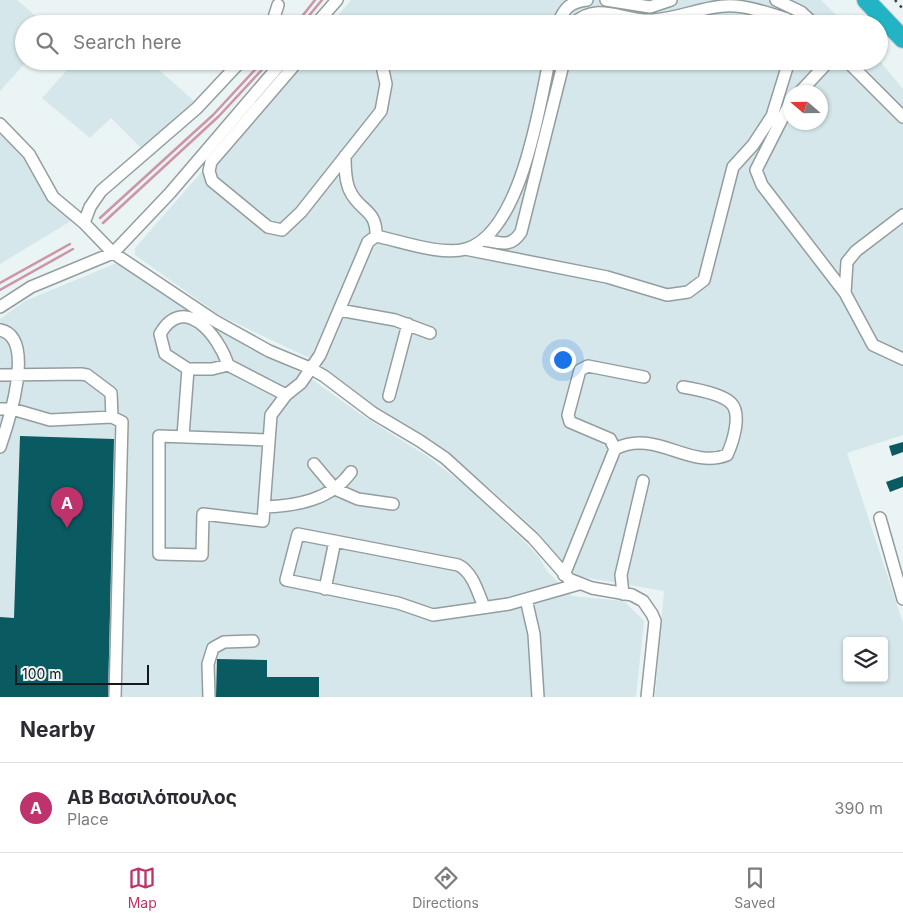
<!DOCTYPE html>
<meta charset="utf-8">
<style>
:root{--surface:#fff;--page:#f2f2f3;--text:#2b2b33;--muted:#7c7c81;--line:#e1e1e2;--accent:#be336c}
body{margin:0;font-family:Inter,sans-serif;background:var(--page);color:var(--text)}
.controls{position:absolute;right:15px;bottom:15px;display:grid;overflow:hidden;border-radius:5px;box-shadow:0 1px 4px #0004}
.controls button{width:45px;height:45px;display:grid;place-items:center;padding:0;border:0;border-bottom:1px solid var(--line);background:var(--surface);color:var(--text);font:25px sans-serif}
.compass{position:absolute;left:783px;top:85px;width:45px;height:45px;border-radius:50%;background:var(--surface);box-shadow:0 1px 4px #0004;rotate:290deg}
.scale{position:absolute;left:15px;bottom:12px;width:134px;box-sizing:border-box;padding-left:5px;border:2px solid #151919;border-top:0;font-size:14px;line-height:18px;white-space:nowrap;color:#151919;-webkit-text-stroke:4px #eaf4f5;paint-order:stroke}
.you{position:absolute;left:562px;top:359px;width:18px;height:18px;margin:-12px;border:4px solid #fff;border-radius:50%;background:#1a73e8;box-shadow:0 0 0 8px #1a73e833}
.badge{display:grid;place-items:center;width:32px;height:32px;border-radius:50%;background:var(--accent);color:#fff;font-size:16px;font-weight:700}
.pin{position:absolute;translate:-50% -41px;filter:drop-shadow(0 1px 2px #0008)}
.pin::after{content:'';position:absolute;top:26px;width:18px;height:15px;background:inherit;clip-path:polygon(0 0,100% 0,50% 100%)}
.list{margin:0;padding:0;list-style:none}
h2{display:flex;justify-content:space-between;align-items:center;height:65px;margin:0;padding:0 20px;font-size:21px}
h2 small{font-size:16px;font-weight:400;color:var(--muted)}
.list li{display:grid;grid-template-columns:32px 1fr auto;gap:15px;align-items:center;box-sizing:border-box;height:90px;padding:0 20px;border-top:1px solid var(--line)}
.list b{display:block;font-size:19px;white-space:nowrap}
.list p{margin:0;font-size:16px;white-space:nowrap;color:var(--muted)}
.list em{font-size:16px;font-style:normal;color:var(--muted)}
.icon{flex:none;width:28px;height:28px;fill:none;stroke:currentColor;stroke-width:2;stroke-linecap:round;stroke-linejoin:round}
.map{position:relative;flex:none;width:903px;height:697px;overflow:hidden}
.search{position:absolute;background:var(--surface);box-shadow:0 1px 4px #0004;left:15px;right:15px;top:15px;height:55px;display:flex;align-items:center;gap:12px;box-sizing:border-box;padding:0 18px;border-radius:28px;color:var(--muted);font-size:19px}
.sheet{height:155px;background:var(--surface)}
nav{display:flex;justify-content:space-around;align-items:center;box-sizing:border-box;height:70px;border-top:1px solid var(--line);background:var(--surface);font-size:14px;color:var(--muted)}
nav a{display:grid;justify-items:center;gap:2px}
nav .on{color:var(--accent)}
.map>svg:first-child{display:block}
.built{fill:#d5e7ea;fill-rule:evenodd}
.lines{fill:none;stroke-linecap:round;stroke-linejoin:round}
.stream{stroke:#cd95a5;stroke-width:2.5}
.building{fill:#0a5a62}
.minor-casing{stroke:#949d9e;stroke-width:14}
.highway-casing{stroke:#d0d1d1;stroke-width:20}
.minor{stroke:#fff;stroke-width:11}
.highway{stroke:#22b4c4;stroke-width:18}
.rail{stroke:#383d3d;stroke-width:2.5;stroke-dasharray:2.5 5;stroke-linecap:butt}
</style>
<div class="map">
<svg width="903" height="697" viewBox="0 0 903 697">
<rect width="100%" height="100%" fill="#eaf4f5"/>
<path class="built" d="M0 0H17L45 24H24V61H27L0 91Z
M351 0H821L845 24H331Z
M879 60 903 89V435L847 453 903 623V697H655L664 591 577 576 563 565 537 531 489 488 426 437 376 407 307 357 219 315 135 255V248L299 61ZM790 92H820V122H790ZM847 641H884V678H847Z
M75 61H149L194 101 143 150 111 118 90 138 42 98Z
M0 133 22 157 46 198 71 221 0 264Z
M119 262 248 348 306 375 363 416 427 456 472 491 524 541 539 557 547 571 572 596 624 601 644 621 636 697H0V319L25 301Z"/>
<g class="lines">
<path class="stream" d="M296 24 315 0
M302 24 322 0
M100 218 213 115 263 61
M103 223 219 116 270 61
M0 283 70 244
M0 290 73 249"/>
</g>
<path class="building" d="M20 436 114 439 108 697H0V617L14 618Z
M903 442V452L892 456 889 446Z
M903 476V487L890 492 886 482Z
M217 659 267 660V677H319V697H216Z"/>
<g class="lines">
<g class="minor-casing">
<path id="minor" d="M606 0 650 7 671 0
M776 0 801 12 814 24
M272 24 278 5
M316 24 337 0
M558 24C564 8 570 2 587 0
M573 24C599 0 623 22 652 20 680 19 707 4 735 6 752 7 771 14 787 19L790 24
M298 61 211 162 209 171 212 181 268 227 282 230 301 212 381 111 386 84 381 61
M847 61 903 117
M800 92 829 61
M790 103 756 170 762 185 845 293 873 345 903 359
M0 124 29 154 53 197 84 223 113 253 215 321 269 351 310 368 324 376 373 413 420 441 445 458 533 538 569 579 592 588 632 595 643 601 652 614 655 621 647 697
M345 156C345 167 345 181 350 191 359 211 377 209 376 236
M84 223 90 207 101 191 197 108 241 61
M484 240C500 243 511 248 521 232L564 61
M465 249 607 277 667 295 688 292 704 280 733 167 753 145 772 116 789 61
M845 293 847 262 856 251 903 215
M0 307 31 287 113 253 170 193 283 61
M339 310 395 320 430 333
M0 330C37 337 8 424 0 447
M228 365C219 336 184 292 160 334L165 354 188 369H212L228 365 286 395
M0 375 81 374 87 375 111 393 112 417
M389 396 408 324
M0 409H12L50 420 112 417 122 422 115 697
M183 436 188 369
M268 440 159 436V554L202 555 203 514 263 521 271 415 286 395 301 383 320 355 368 242 376 236C401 241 441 256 466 249 520 233 539 110 549 61
M615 449 610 439 570 422 568 415 580 370 588 366 644 377
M314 464 335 489 358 499 393 504
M264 507C296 506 331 500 351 472
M880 518 903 599
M564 575 615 449C655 428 690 470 727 455 733 442 742 414 731 403 722 394 695 389 683 387
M325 589 335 541
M623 594 621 575 643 481
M526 599 534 634 538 697
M484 607C478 593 473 572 458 565L298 534 286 580 398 603 433 615 509 604 579 584
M209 697 208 664 213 648 224 642 253 641"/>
</g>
<g class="highway-casing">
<path id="highway" d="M866 0 903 39"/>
</g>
<use href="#minor" class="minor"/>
<use href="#highway" class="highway"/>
<path class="rail" d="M895 0 903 9"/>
</g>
</svg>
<div class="controls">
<button><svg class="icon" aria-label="layers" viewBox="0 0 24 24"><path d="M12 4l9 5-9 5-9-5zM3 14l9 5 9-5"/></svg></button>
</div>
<svg class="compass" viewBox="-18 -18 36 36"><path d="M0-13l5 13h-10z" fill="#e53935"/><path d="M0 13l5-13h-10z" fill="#7c7c81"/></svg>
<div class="scale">100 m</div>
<div class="you"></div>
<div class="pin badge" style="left:67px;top:528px">A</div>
<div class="search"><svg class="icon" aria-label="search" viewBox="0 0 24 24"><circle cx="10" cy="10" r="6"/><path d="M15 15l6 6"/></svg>Search here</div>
</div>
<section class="sheet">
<h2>Nearby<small></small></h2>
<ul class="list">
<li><span class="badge">A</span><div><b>ΑΒ Βασιλόπουλος</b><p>Place</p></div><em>390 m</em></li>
</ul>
</section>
<nav>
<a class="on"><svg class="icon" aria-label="map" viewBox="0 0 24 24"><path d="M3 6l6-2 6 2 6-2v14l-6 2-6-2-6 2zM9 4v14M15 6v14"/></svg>Map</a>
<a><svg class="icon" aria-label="directions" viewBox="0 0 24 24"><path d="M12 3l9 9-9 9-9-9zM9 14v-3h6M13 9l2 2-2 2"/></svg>Directions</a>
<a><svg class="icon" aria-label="saved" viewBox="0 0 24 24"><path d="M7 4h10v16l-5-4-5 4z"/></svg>Saved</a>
</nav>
